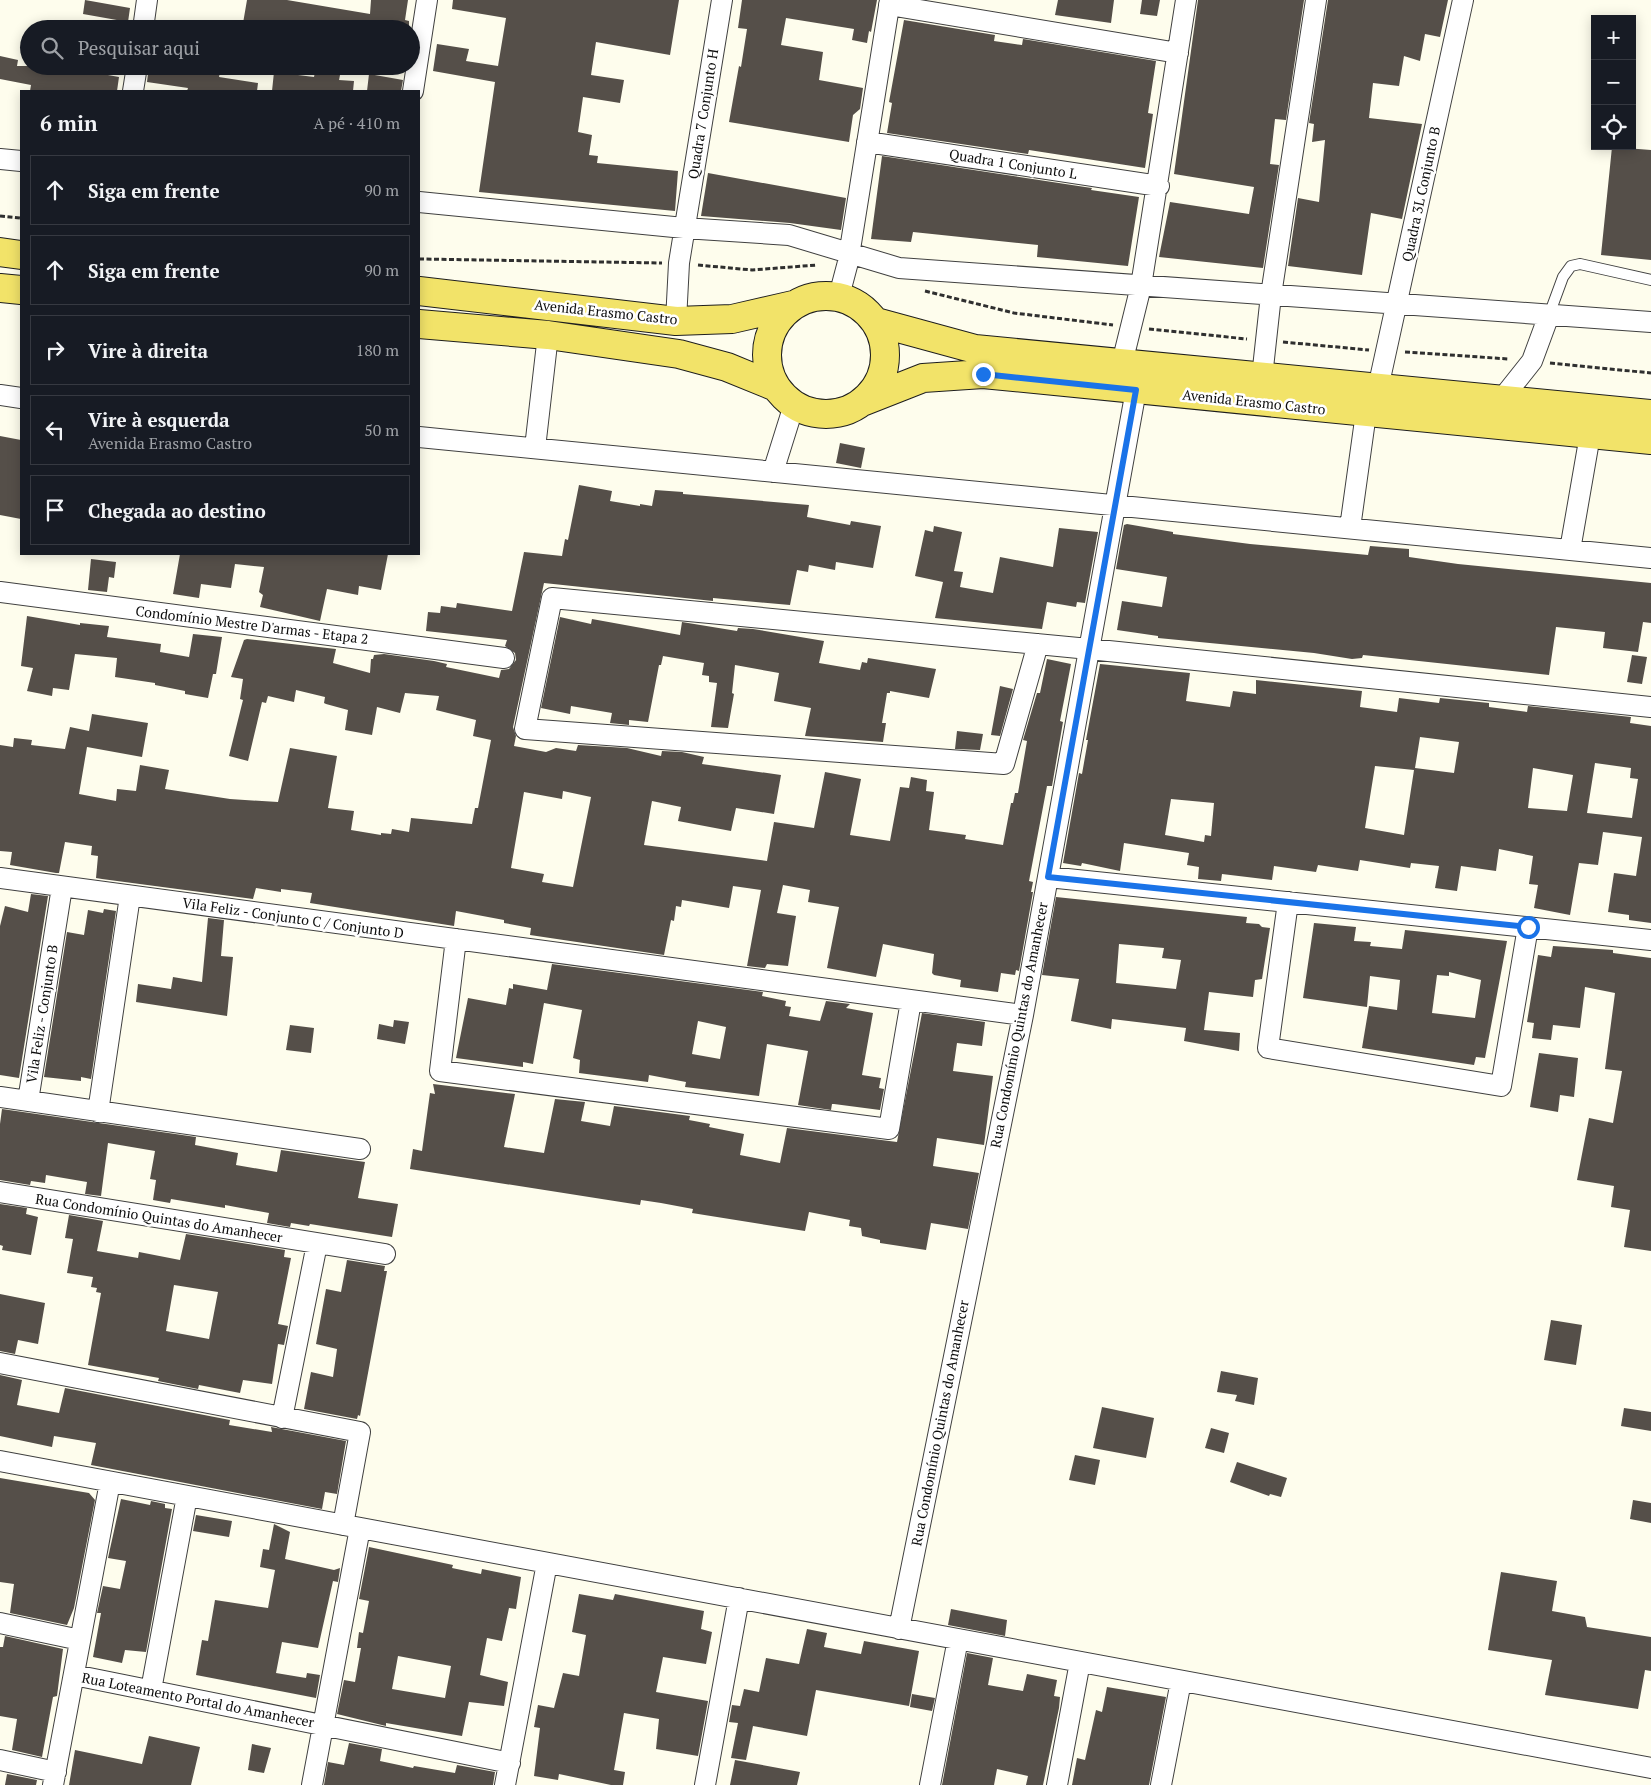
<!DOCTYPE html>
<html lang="pt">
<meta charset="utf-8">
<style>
:root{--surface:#171b24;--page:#242831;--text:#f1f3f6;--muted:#9ea1a6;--line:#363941}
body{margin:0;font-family:"PT Serif",serif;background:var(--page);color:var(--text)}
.controls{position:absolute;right:15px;top:15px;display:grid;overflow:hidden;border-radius:0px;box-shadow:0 2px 12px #0003}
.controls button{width:45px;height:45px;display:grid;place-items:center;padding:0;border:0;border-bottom:1px solid var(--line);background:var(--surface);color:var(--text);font:25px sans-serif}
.stop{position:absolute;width:15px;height:15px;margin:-11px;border:4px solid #1a73e8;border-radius:50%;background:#fff}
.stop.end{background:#1a73e8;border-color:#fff;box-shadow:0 1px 5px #0008}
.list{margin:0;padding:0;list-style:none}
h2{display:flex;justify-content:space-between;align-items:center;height:65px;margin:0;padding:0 20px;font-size:21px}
h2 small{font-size:16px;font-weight:400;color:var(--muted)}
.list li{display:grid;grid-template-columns:32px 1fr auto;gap:15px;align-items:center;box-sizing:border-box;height:70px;margin:0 10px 10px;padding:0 10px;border:1px solid var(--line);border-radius:0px}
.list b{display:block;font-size:19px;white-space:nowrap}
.list p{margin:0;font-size:16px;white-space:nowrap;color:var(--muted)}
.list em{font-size:16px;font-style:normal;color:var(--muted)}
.icon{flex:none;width:28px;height:28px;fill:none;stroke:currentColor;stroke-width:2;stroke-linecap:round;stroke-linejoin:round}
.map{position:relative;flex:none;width:1651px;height:1785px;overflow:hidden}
.search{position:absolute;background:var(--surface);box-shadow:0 2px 12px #0003;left:20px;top:20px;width:400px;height:55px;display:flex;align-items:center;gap:12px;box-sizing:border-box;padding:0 18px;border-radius:28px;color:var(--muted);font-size:19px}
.panel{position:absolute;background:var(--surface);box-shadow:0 2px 12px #0003;left:20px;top:90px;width:400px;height:465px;border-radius:0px}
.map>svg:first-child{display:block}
.building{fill:#554f49;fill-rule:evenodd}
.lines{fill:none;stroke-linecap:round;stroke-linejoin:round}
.service-casing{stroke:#404040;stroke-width:12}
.minor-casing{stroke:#404040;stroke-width:22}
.primary-casing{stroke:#1e1e1e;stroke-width:30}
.path{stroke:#2f2f2f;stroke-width:3;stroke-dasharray:5 2.5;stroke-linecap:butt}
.service{stroke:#fff;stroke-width:10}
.minor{stroke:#fff;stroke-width:20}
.primary{stroke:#f2e369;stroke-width:28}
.route{stroke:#1a73e8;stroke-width:6}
.labels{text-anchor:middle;stroke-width:5;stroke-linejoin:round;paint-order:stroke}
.street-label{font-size:14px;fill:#0d0d0d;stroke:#fff}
</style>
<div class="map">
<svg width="1651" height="1785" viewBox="0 0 1651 1785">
<rect width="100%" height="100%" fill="#fefded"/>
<path class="building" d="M85 0 130 8 128 22 83 14Z
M247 0H287L370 14 371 0H408L405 20 409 21V29H349L322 24 321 29H242Z
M453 0H679L670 55 596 42 591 75 624 80 620 103 583 97 578 132 592 135 589 155 598 156 597 163 678 171 675 211 479 192 495 82 433 71 437 44 469 49 466 61 498 66 506 18 452 9Z
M742 0H877L871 32 869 31 867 43 852 40 854 29 786 18 781 45 823 52 819 80 863 88 860 109 853 115 849 142 729 122 739 66 741 67 747 29 738 28Z
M1058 0H1114L1111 23 1055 15Z
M1142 0H1160L1157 16 1140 14Z
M1198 0H1304L1286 120 1275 119 1270 164 1279 165 1263 268 1159 257 1170 202 1249 214 1254 187 1174 174Z
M1328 0H1448L1440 37 1425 34 1420 61 1404 56 1399 86 1373 83 1369 118 1422 124 1402 219 1371 213 1362 275 1288 266 1298 198 1319 202 1325 140 1312 142 1314 124 1309 123Z
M904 20 995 35 994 41 1022 45 1023 39 1156 61 1148 113 1153 114 1145 168 1029 150 1028 154 887 133 892 103 889 102Z
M0 56 18 60 17 66H58L119 77 117 91H30L31 85 0 79Z
M149 66H221L219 77 258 83 257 91H187L188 88 147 82Z
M274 72 314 77 315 72 340 75 339 80 354 81 353 91H272Z
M369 74 403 80 401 91H367Z
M1612 147 1651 150V260L1601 255Z
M882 156 1085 187 1092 188 1091 190 1139 197 1128 266 1037 257 1038 245 913 232 911 242 871 239Z
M708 173 846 198 841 230 790 223 701 216Z
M0 436 21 440V519L0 515Z
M840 443 865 448 861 468 836 463Z
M579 485 612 491 610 501 640 506V504L652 506 655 490 683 492V494L809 505 807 517 850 525 851 521 881 526 873 568 836 562 835 570 809 565 808 572 797 570 790 605 713 598V601L544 583 513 727 516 736 514 746 546 752 556 748 576 751 578 745 627 748 661 756 662 751 682 752 704 757 702 764 781 775 774 814 736 808 731 831 678 821 681 807 652 801 644 845 767 861 774 822 814 828 825 772 861 779 850 835 890 841 900 787 909 788 911 777 927 780 926 791 934 792 929 830 966 835 965 839 1003 845 1011 803H1013L1015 793H1018L1027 741 1023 740 1037 693H1040L1047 659 1071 664 1060 721 1063 722 1052 786H1047L1029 881 1033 882 1031 892H1033L1019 971 1016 970 1015 975 1001 973 998 992 960 987 961 980 934 975 932 973 934 954 883 944 876 977 827 968 839 907 808 902 810 890 783 885 777 913 796 916 788 966 767 964 765 968 747 966 761 890 733 886 729 908 682 900 681 907 676 906 674 921 671 920 664 955 530 935 531 928 504 923V920L456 911 454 926 310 903 312 893 281 889V892L256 888 253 899 102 879 96 878 98 856 91 855 92 846 65 842 59 873H56L10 865 12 852 0 851V745L13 747 14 738 32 740 31 745 65 749 70 727 89 731 92 714 148 723 142 757 87 747 79 794 116 801 117 789 136 791 140 765 169 770 165 789 230 799 278 802 290 748 337 756 328 808 354 811 351 830 381 835V833L391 834 392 829 409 832 411 818 472 824 475 808H478L491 740 473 736 476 720 436 710 439 696 405 693 400 713 377 707 372 735 345 730 348 710 326 704 324 703 325 697 296 690 294 702 268 696 266 703 262 702 248 761 229 756 243 700 240 699 243 679 231 677 244 640 247 639 336 649 333 663 370 673 371 659H373L374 655 384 654 434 661 447 664 446 667 499 678 501 670 509 669 516 660 515 653 505 646 507 640 426 631 428 612 440 613 441 606 456 608 457 603 512 611 524 552 562 556 565 539 568 540ZM563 791 591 797 573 887 542 882 544 874 511 868 524 792 562 799Z
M1127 524 1173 532V534L1250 544 1368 555 1370 546 1409 549V557L1458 564 1651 583V623L1643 622 1638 652 1603 648 1605 632 1556 627 1549 675 1363 655 1362 658 1352 659 1314 653 1158 638V636L1117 630 1122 601 1162 607 1167 577 1116 569 1124 525Z
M934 526 962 532 954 571 963 572 960 587 993 593 1000 557 1053 567 1059 528 1098 532 1085 603 1077 602 1076 607 1047 602 1042 629 935 618 943 582 915 576 925 530 933 532Z
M180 554H388L381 590 359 586 358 595 327 589 320 621 260 607 263 595 259 592 264 567 235 564 231 588 201 584 199 598 173 594Z
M91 559 116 562 114 578 109 577 107 592 88 590Z
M27 616 80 625V623L109 626 107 637 161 644 160 652 189 657 193 634 222 637 216 674H213L208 698 185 694V691L155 685V683L115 677 117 658 75 654 69 690 53 688 52 696 27 691 33 668 21 666Z
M560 617 591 624 592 619 680 635 682 622 737 631 738 628 753 629 824 641 819 663 860 670 862 662 867 663 868 658 936 669 929 698 890 691V693H887L882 723H886L883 742 805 736 811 708 774 701 779 673 735 665 732 693 734 694 728 728 711 727 717 683 709 682V676L702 675 704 663 663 656 661 665H659L648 722 629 720V725L610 723 612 713 571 706 570 714 541 708Z
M1632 655 1647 657 1642 684 1627 682Z
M1100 664 1190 673 1186 701 1230 707 1233 691 1256 694V680L1362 691 1360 707 1397 712 1399 698 1439 703 1440 698 1489 703V707L1527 712 1528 706 1631 717 1630 723 1651 726V923L1629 920V915L1608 912 1614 873 1636 876 1642 837 1603 832 1598 865 1579 863 1570 915 1534 908 1538 885 1529 884 1533 856 1499 849 1496 871 1461 866 1457 891 1435 888 1439 866 1411 863 1410 868 1360 860 1358 871 1318 865 1316 872 1274 866 1272 880 1222 874 1221 881 1198 879 1199 867 1187 865 1189 853 1124 843 1120 871 1082 863 1081 866 1063 863 1079 773 1082 774 1088 740H1086ZM1420 737 1459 742 1454 773 1415 768ZM1595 763 1631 768 1630 778 1638 779 1632 818 1587 813ZM1375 766 1414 770 1404 835 1365 828ZM1533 768 1573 775 1567 811 1528 808ZM1171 799 1214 803 1211 836 1205 835 1204 842 1165 835Z
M1000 686 1013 689 1000 736 991 735Z
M957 731 983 734 980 750 955 749Z
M31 894 48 896 19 1078 0 1075V926L5 906 28 912Z
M1056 897 1247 917 1246 923 1259 924 1262 927 1270 928 1262 979 1255 980 1253 997 1209 992 1204 1030 1240 1033 1239 1051 1184 1041 1186 1028 1112 1019 1111 1029 1071 1021 1079 979 1042 975ZM1119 944 1164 948 1162 958 1181 960 1176 989 1116 983Z
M104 909 116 911 91 1079 81 1077V1081L44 1077 67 932 84 935 88 910 103 913Z
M208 918 224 920 221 956 233 957 227 1016 136 1002 138 984 171 989 173 977 202 982Z
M1314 923 1356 927 1354 941 1371 942 1370 946 1402 949 1405 930 1507 941 1485 1058 1476 1057 1474 1065 1362 1048 1369 1006 1397 1010 1400 980 1370 976 1367 1007 1303 998ZM1449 972 1481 980 1475 1018 1432 1013 1437 975 1449 976Z
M1553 946 1613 950V953L1651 958V1251L1624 1247 1630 1210 1611 1207 1614 1186 1577 1180 1589 1118 1613 1123 1622 1071 1605 1069 1615 993 1585 987 1580 1028 1553 1025 1551 1040 1532 1038 1534 1023 1527 1022 1538 955 1551 957Z
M552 964 763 992 762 996 786 1001 785 1006 791 1007 789 1016 820 1021 826 1001 850 1004 846 1008 873 1013 862 1075 881 1078 879 1088 884 1089 880 1110 834 1104H832L831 1110 798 1105 808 1051 767 1044 759 1096 685 1087 686 1082 649 1075 648 1082 579 1073 580 1060 573 1058 582 1010 544 1003 533 1064 523 1062V1067L456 1058 468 998 506 1005 509 988 513 989V984L547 990ZM698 1021 726 1027 720 1059 692 1054Z
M922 1013 985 1022 982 1046 957 1043 953 1071 993 1076 984 1145 937 1138 933 1166 979 1173 968 1229 931 1223 926 1250 880 1243V1240L862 1236 861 1228 849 1226 850 1220 809 1212 805 1231 692 1213 693 1209 661 1203 641 1200 640 1205 410 1169 413 1149 422 1151 430 1093 435 1094 433 1084 515 1094 504 1147 544 1153 555 1099 585 1102 581 1121 610 1126 614 1106 690 1116 689 1120 710 1124 709 1127 744 1134 740 1155 780 1163 787 1128 897 1142Z
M394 1020 409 1022 405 1044 377 1039 379 1024 393 1027Z
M290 1025 314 1028 311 1053 286 1050Z
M1539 1053 1578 1058 1574 1097 1560 1095 1558 1112 1530 1107Z
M2 1109 196 1137 195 1145 238 1153 236 1165 277 1172 281 1150 365 1162 358 1198 398 1204 392 1237 310 1224 309 1226 291 1223 290 1227 267 1223 269 1213 225 1205V1208L171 1199 170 1203 153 1200 156 1180 150 1179 155 1151 108 1143 101 1196 85 1194 87 1182 46 1175 45 1183 31 1181 30 1185 0 1180V1124Z
M0 1204 27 1208 26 1214 38 1217 31 1255 2 1250 3 1246 0 1245Z
M69 1215 103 1221 97 1251 138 1258 139 1252 180 1260 186 1234 285 1250 284 1257 291 1258 278 1324 288 1326 284 1345 278 1344 272 1384 243 1380 240 1393 199 1385 198 1389 158 1381 159 1378 88 1365 101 1293 96 1292 97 1288 91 1287 93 1277 67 1273 73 1239 65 1238ZM174 1285 218 1292 209 1339 166 1331Z
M347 1260 385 1266 384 1271H387L360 1416 358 1415 357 1419 304 1409 311 1372 333 1377 337 1349 316 1344 326 1289 341 1292Z
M0 1294 45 1303 38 1344 18 1340 15 1354 0 1351Z
M1551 1320 1582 1325 1576 1365 1544 1360Z
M1221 1371 1258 1378 1254 1405 1235 1401 1237 1395 1217 1392Z
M0 1375 22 1380 17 1405 59 1413 65 1388 230 1420 229 1425 272 1432 271 1427 346 1441 337 1494 325 1492 322 1509 91 1465 96 1443 54 1436 52 1447 0 1436Z
M1102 1407 1154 1418 1146 1458 1093 1448Z
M1624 1408 1651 1412V1431L1621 1426Z
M1211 1428 1229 1433 1224 1453 1205 1448Z
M1075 1455 1100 1460 1095 1485 1069 1480Z
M1237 1462 1287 1478 1281 1497 1270 1494 1269 1496 1230 1482Z
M0 1478 89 1493 95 1500 74 1608 67 1625 10 1613 14 1584 0 1582Z
M121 1499 150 1505 151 1501 165 1504V1508L172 1509 146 1652 125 1650 122 1663 93 1657 101 1613H97L103 1586 120 1589 126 1561 108 1558Z
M1633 1500 1651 1503V1523L1630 1519Z
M196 1515 232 1521 229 1537 193 1531Z
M274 1524 290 1532 285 1559 334 1570 340 1568 338 1582 333 1581 318 1648 282 1642 276 1673 306 1678 307 1673 320 1675 316 1698 196 1675 202 1640 208 1641 215 1600 268 1608 275 1570 260 1567 263 1549 269 1550Z
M369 1547 453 1565 452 1568 481 1574 482 1569 521 1577 516 1609 509 1608 502 1641 487 1638 480 1675 508 1682 504 1706 469 1702 462 1736 386 1723V1726L337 1714 344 1680 355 1682 361 1648H357L359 1632 363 1633 369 1601 359 1599ZM398 1656 451 1666 445 1698 392 1689Z
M1501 1572 1557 1581 1552 1611 1585 1617 1587 1627 1651 1637V1671L1645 1670 1638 1709 1545 1695 1552 1660 1488 1650Z
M579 1594 613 1600 615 1594 704 1611 701 1629 712 1632 706 1664 663 1657 656 1692 708 1701 698 1756 656 1749 659 1719 624 1713 614 1770 625 1772 623 1785H611L559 1774 558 1780 534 1776 540 1728 534 1727 538 1705 554 1708 563 1673 579 1676 586 1635 572 1632Z
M951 1609 1007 1620 1005 1636 948 1625Z
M807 1629 827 1633 824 1647 861 1654 864 1641 919 1651 909 1706 816 1690 807 1736 753 1726 746 1760 731 1758 738 1723 729 1722 732 1705 740 1706 744 1689 759 1692 766 1658 799 1664Z
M5 1636 63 1649 57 1696 53 1697 42 1757 12 1750 17 1719 0 1716V1647H3Z
M967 1653 993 1658 988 1685 1023 1691 1027 1674 1057 1680 1054 1696 1060 1697 1059 1708 1043 1785H1026L1028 1776 997 1769 994 1785H942Z
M1107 1687 1166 1697 1149 1785H1072L1077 1758 1085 1760 1096 1710 1102 1712Z
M912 1694 935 1698 932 1711 910 1707Z
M149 1736 200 1747 191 1785H69L75 1750 142 1764Z
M349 1743 382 1749 380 1761 413 1768 414 1766 455 1773 457 1765 495 1772 493 1785H324L328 1762 344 1765Z
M252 1744 271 1748 264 1773 248 1770Z
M735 1760 800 1772 797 1785H730Z
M7 1774 37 1780 36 1785H5Z"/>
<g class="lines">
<g class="service-casing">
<path id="service" d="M1549 315 1563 277 1571 266 1580 264 1651 280"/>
</g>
<g class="minor-casing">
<path id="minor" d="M889 5 1178 53
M143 29 147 0
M133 91 137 66
M413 91 427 0
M867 142 1159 186
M0 159 21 161
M419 202 684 228 789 235 899 268 1651 322
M839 296 848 262 890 0
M676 321 679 263 722 0
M1122 363 1141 286 1186 0
M1262 377 1271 295 1316 0
M1378 388 1463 0
M0 395 21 398
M1501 400 1532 361 1549 315
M419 437 1651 558
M535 448 548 335
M773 472 794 405
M1350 528 1366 413
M1570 550 1590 435
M0 592 504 658
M1038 644 1004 764 525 729 552 598 1089 649 1651 707
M1048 877 1651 940
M0 878 1023 1015
M1288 902 1268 1048 1501 1086 1528 927
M456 939 440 1071 889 1129 911 1001
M0 1097 360 1149
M28 1101 62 887
M98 1112 130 896
M0 1192 385 1254
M0 1363 360 1432 343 1525
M282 1418 317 1244
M0 1461 1651 1768
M0 1623 80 1640
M899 1629 1023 1015 1136 390
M74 1675 510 1763
M151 1690 187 1496
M0 1760 56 1772
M53 1785 110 1482
M312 1785 360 1528
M505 1785 547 1563
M705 1785 739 1598
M930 1785 958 1639
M1057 1785 1080 1662
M1161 1785 1181 1681"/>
</g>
<g class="primary-casing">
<path id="primary" d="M0 252 21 255
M0 288 21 290
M419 291 676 321 732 319 793 305
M767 355a59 59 0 1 1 118 0a59 59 0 1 1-118 0Z
M876 322 975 349 1651 414
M419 324 548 335 679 354 727 367 776 387
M862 402 923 378 983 374 1651 440"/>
</g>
<path class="path" d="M0 216 21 218
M419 259 662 263
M698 265 752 270 817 265
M925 291 1014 313 1113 325
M1149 329 1247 339
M1283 342 1369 350
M1405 352 1509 359
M1550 363 1651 373"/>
<use href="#service" class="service"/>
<use href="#minor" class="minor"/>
<use href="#primary" class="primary"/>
</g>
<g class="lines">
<path class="route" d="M983 374 1136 390 1048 877 1528 927"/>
</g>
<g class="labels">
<g class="street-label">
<text transform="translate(703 114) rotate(-81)" y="5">Quadra 7 Conjunto H</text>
<text transform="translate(1013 164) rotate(9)" y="5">Quadra 1 Conjunto L</text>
<text transform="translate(1421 194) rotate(-78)" y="5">Quadra 3L Conjunto B</text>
<text transform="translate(606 312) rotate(6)" y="5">Avenida Erasmo Castro</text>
<text transform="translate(1254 402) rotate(6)" y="5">Avenida Erasmo Castro</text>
<text transform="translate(252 625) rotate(7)" y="5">Condomínio Mestre D'armas - Etapa 2</text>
<text transform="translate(293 918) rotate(8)" y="5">Vila Feliz - Conjunto C / Conjunto D</text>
<text transform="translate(42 1014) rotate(-81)" y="5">Vila Feliz - Conjunto B</text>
<text transform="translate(1019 1025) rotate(-79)" y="5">Rua Condomínio Quintas do Amanhecer</text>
<text transform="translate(159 1218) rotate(9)" y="5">Rua Condomínio Quintas do Amanhecer</text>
<text transform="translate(940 1423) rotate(-79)" y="5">Rua Condomínio Quintas do Amanhecer</text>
<text transform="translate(198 1700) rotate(11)" y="5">Rua Loteamento Portal do Amanhecer</text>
</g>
</g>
</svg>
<div class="controls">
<button>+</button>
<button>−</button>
<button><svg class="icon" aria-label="locate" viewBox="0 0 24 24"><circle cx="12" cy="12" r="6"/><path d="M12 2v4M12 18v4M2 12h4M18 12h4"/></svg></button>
</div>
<div class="stop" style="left:1528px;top:927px"></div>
<div class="stop end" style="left:983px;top:374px"></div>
<div class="search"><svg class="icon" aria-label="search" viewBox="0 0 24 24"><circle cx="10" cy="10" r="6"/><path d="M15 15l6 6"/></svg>Pesquisar aqui</div>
<section class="panel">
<h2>6 min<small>A pé · 410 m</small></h2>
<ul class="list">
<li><svg class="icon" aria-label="ahead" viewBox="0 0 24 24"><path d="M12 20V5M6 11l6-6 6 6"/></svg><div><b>Siga em frente</b></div><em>90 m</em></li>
<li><svg class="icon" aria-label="ahead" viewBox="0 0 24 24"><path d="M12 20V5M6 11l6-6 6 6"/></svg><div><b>Siga em frente</b></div><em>90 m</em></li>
<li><svg class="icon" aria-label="right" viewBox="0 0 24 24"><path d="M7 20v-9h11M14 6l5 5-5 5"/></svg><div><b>Vire à direita</b></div><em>180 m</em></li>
<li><svg class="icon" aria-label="left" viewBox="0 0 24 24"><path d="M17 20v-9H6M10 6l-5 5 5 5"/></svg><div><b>Vire à esquerda</b><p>Avenida Erasmo Castro</p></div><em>50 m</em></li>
<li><svg class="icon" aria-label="arrive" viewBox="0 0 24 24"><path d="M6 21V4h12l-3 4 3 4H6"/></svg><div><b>Chegada ao destino</b></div></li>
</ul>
</section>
</div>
